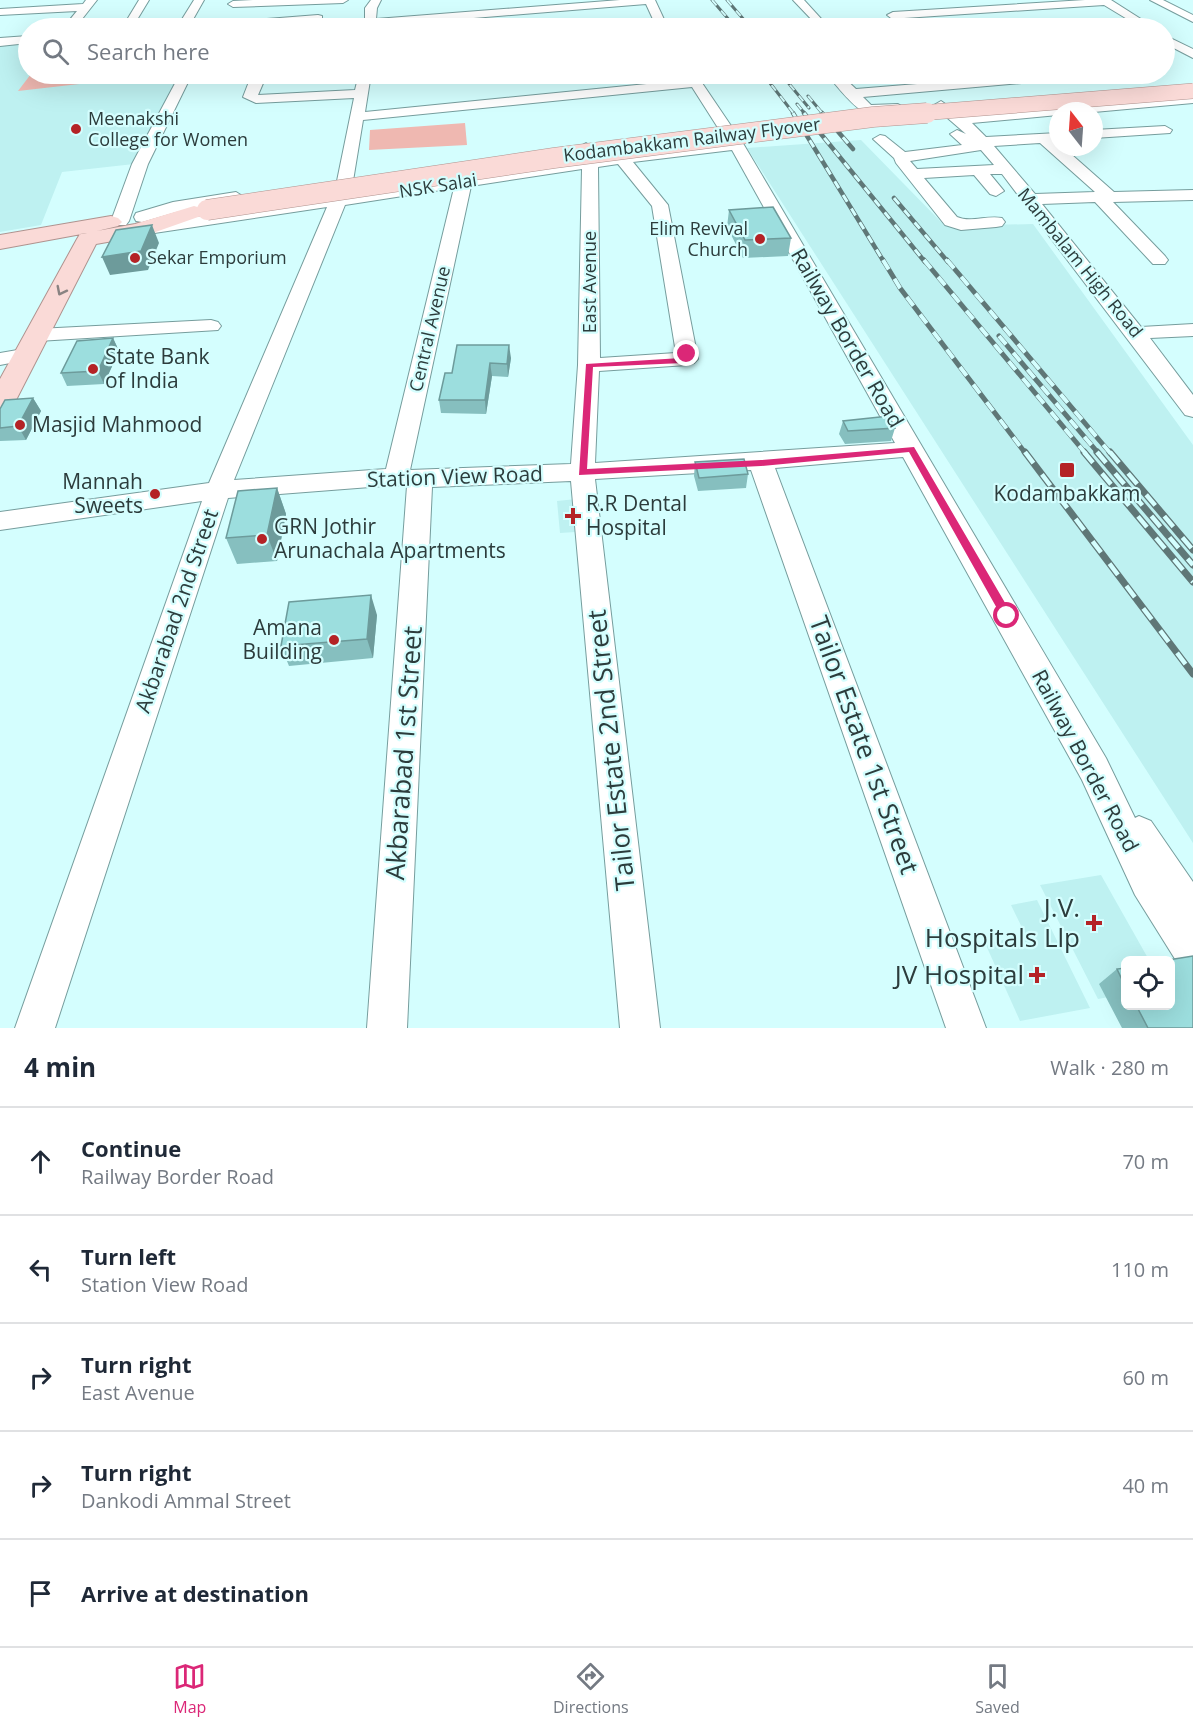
<!DOCTYPE html>
<meta charset="utf-8">
<style>
:root{--surface:#fff;--page:#f2f2f3;--text:#1f2937;--muted:#747a83;--line:#e0e1e3;--accent:#db2777}
body{margin:0;font-family:"Open Sans",sans-serif;background:var(--page);color:var(--text)}
.controls{position:absolute;right:18px;bottom:18px;display:grid;overflow:hidden;border-radius:9px;box-shadow:0 6px 24px #0002}
.controls button{width:54px;height:54px;display:grid;place-items:center;padding:0;border:0;border-bottom:2px solid var(--line);background:var(--surface);color:var(--text);font:30px sans-serif}
.compass{position:absolute;left:1049px;top:102px;width:54px;height:54px;border-radius:50%;background:var(--surface);box-shadow:0 6px 24px #0002;rotate:343deg}
.stop{position:absolute;width:18px;height:18px;margin:-14px;border:4px solid #db2777;border-radius:50%;background:#fff}
.stop.end{background:#db2777;border-color:#fff;box-shadow:0 2px 6px #0008}
.list{margin:0;padding:0;list-style:none}
h2{display:flex;justify-content:space-between;align-items:center;height:78px;margin:0;padding:0 24px;font-size:26px}
h2 small{font-size:20px;font-weight:400;color:var(--muted)}
.list li{display:grid;grid-template-columns:39px 1fr auto;gap:18px;align-items:center;box-sizing:border-box;height:108px;padding:0 24px;border-top:2px solid var(--line)}
.list b{display:block;font-size:22px;white-space:nowrap}
.list p{margin:0;font-size:20px;white-space:nowrap;color:var(--muted)}
.list em{font-size:20px;font-style:normal;color:var(--muted)}
.icon{flex:none;width:33px;height:33px;fill:none;stroke:currentColor;stroke-width:2;stroke-linecap:round;stroke-linejoin:round}
.map{position:relative;flex:none;width:1193px;height:1028px;overflow:hidden}
.search{position:absolute;background:var(--surface);box-shadow:0 6px 24px #0002;left:18px;right:18px;top:18px;height:66px;display:flex;align-items:center;gap:15px;box-sizing:border-box;padding:0 21px;border-radius:33px;color:var(--muted);font-size:22px}
.sheet{height:618px;background:var(--surface)}
nav{display:flex;justify-content:space-around;align-items:center;box-sizing:border-box;height:84px;border-top:2px solid var(--line);background:var(--surface);font-size:16px;color:var(--muted)}
nav a{display:grid;justify-items:center;gap:3px}
nav .on{color:var(--accent)}
.map>svg:first-child{display:block}
.built{fill:#bef1f1}
.green{fill:#efb8b1}
.lines{fill:none;stroke-linecap:round;stroke-linejoin:round}
.minor-casing{stroke:#769d9d;stroke-width:2}
.major-casing{stroke:#af938f;stroke-width:2}
.minor{fill:#fff;fill-rule:evenodd}
.major{fill:#fadad7;fill-rule:evenodd}
.rail-far3-casing{stroke:#5f7777;stroke-width:3}
.rail-far2-casing{stroke:#5f7777;stroke-width:4.5}
.rail-far1-casing{stroke:#5f7777;stroke-width:5}
.rail-casing{stroke:#5f7777;stroke-width:7}
.rail-far3{stroke:#d4fefe;stroke-width:2;stroke-dasharray:7;stroke-linecap:butt}
.rail-far2{stroke:#d4fefe;stroke-width:3;stroke-dasharray:8;stroke-linecap:butt}
.rail-far1{stroke:#d4fefe;stroke-width:4;stroke-dasharray:11;stroke-linecap:butt}
.rail{stroke:#d4fefe;stroke-width:4.5;stroke-dasharray:14;stroke-linecap:butt}
.major-bridge-far1-casing{stroke:#af938f;stroke-width:16;stroke-linecap:butt}
.major-bridge-casing{stroke:#af938f;stroke-width:21;stroke-linecap:butt}
.major-bridge-far1{stroke:#fadad7;stroke-width:15}
.major-bridge{stroke:#fadad7;stroke-width:20}
.wall{fill:#86bfbf}
.shaded-wall{fill:#6d9b9b}
.building{fill:#9cdede;stroke:#6d9b9b;stroke-width:1.5}
.oneway{stroke:#898382}
.route{fill:#db2777}
.poi-dot{fill:#b42326;stroke:#d4fefe;stroke-width:2}
.labels{text-anchor:middle;stroke-width:4.5;stroke-linejoin:round;paint-order:stroke}
.far-poi-label{font-size:18px;fill:#2c3c3c;stroke:#d4fefe;text-anchor:start}
.far-street-label{font-size:18px;fill:#2c3c3c;stroke:#d4fefe}
.street-label{font-size:21px;fill:#2c3c3c;stroke:#d4fefe}
.poi-label{font-size:21px;fill:#2c3c3c;stroke:#d4fefe;text-anchor:start}
.near-street-label{font-size:26px;fill:#2c3c3c;stroke:#d4fefe}
.near-poi-label{font-size:26px;fill:#2c3c3c;stroke:#d4fefe;text-anchor:end}
</style>
<div class="map">
<svg width="1193" height="1028" viewBox="0 0 1193 1028">
<rect width="100%" height="100%" fill="#d4fefe"/>
<path class="built" d="M28 44V74H181L134 164 62 172 41 225 0 232V46Z
M861 140 945 226 1033 224 1193 445V843L747 148Z
M586 498 591 531 560 533 557 501Z
M1101 875 1149 960H1126L1125 994 1098 999 1040 885Z
M1037 900 1090 1008 1020 1021 985 943 1026 936 1011 905Z"/>
<path class="green" d="M31 74H167L18 91Z
M465 123 467 145 369 150 370 130Z"/>
<g class="lines">
<g class="minor-casing">
<path id="minor" d="M86 0H97L75 28H63L77 11 0 15V9L83 4Z
M139 0H149L132 28H122Z
M194 0H204L191 23 214 22 220 25 218 27 171 28 172 26 179 24Z
M253 0H348L343 3 233 7 228 4 233 1Z
M371 0H381L377 8 376 19 620 0H655L668 28H657L646 4 376 26 375 28H365L364 27 295 28 301 25 365 20V8Z
M793 0H804L825 23C820 30 812 28 805 28L813 21Z
M1085 0H1111L1155 28H1142L1104 5 904 18 916 28H904L887 15 893 12Z
M1150 0H1163L1193 15V22Z
M318 15 322 16V20L219 28 228 22Z
M1164 35 1193 49V58L1164 43Z
M28 36V43L0 46V38Z
M180 74H192L148 164 129 221 126 225H114L111 221 132 164Z
M259 74H323L317 78 264 81 258 95 355 90 359 74H371L365 112 687 80 684 74H696L744 145 1106 758 1135 818 1139 816 1151 821 1193 882V973L1180 967 1135 895 1082 780 903 457 775 468 986 1028H946L751 470 595 479 660 1028H620L571 481 432 487 407 1028H367L407 486 396 485 228 498 55 1028H15L202 501 0 530V512L209 483 327 207 141 235 135 234 132 230 135 226 581 160 579 147 586 143 593 147 596 158 727 142 692 87 363 120 353 181 345 186 337 181 354 98 256 103 243 97 250 79ZM732 150 895 443 595 463 599 371 687 365 694 363 698 359 668 205 633 162ZM618 164 652 206 676 353 600 358 598 167ZM582 169 578 365 571 464 410 470 471 186ZM454 188 386 469 234 480 345 205Z
M827 74H840L856 89 1040 74H1085L1079 78 863 97 871 105 898 104 905 108 898 112 867 113C855 110 835 84 827 74Z
M1193 95V103L1094 112 1058 111V115L972 123 986 137 1058 133V147H1063L1114 192 1193 190V200L1113 202 1165 256 1168 260 1165 264H1153L1095 202 1042 204 1141 327 1193 324V336L1150 338 1193 395V417L1185 415 1002 174H990L1004 191 996 196 990 194 974 175 924 178 957 217C971 223 987 215 1002 218L1005 222 1002 226 996 227 961 230 945 225 896 163 894 158 873 139 880 135 885 136 905 152 962 145 950 134 957 130 966 134 936 108 934 105 941 101 963 116ZM1040 143 1095 192 1035 194 994 146ZM981 150 994 165 917 169 910 161Z
M1165 126 1172 130 1170 133 1094 138V130Z
M236 192 244 197 242 200 176 212 142 222 136 221 134 217 136 213 173 202Z
M211 320 218 322 221 326 218 330 38 341 31 339 28 335 31 331 38 329Z
M29 348 36 350 39 354 36 358 0 365V353Z"/>
</g>
<g class="major-casing">
<path id="major" d="M194 206 201 208 204 212 201 216 147 235 96 244 14 404 10 410 0 413V379L77 239 80 234 87 233 0 249V235L111 216 118 218 122 222 118 226 97 231 135 224Z"/>
</g>
<use href="#minor" class="minor"/>
<use href="#major" class="major"/>
<g class="rail-far3-casing">
<path id="rail-far3" d="M712 0 736 28
M727 0 751 28
M763 74 794 114
M781 74 809 108
M808 96 823 114
M797 104 805 114"/>
</g>
<g class="rail-far2-casing">
<path id="rail-far2" d="M793 113 884 262
M804 113 925 262
M822 113 853 149
M894 198 948 262"/>
</g>
<g class="rail-far1-casing">
<path id="rail-far1" d="M883 260 900 288 1026 454
M924 260 1086 454
M947 260 1111 454
M999 336 1099 454"/>
</g>
<g class="rail-casing">
<path id="rail" d="M1025 452 1193 674
M1084 452 1193 582
M1097 452 1193 565
M1110 452 1193 550"/>
</g>
<use href="#rail-far3" class="rail-far3"/>
<use href="#rail-far2" class="rail-far2"/>
<use href="#rail-far1" class="rail-far1"/>
<use href="#rail" class="rail"/>
<g class="major-bridge-far1-casing">
<path id="major-bridge-far1" d="M908 114 1193 91"/>
</g>
<g class="major-bridge-casing">
<path id="major-bridge" d="M207 210 554 158 873 117 927 113"/>
</g>
<use href="#major-bridge-far1" class="major-bridge-far1"/>
<use href="#major-bridge" class="major-bridge"/>
</g>
<path class="wall" d="M729 210 791 238 788 256 743 258 727 227Z
M113 338 119 351 104 384 67 386 61 373Z
M511 358 508 377 492 376 486 414 441 413 439 400 452 373Z
M33 398 41 411 26 440 0 441V409Z
M843 421 895 428 891 441 845 444 839 434Z
M695 462 748 474 746 488 698 491 694 476Z
M277 488 286 514 277 561 237 564 226 538Z
M377 615 373 658 289 666 281 646Z
M1125 968V1005H1170L1193 1028H1122L1099 984 1117 969Z"/>
<path class="shaded-wall" d="M152 225 159 243 148 270 110 275 102 257Z
M113 338 119 351 104 384 98 371Z
M509 345 511 358 508 377 507 364Z
M490 363 492 376 486 414 485 400Z
M33 398 41 411 26 440 18 426Z
M277 488 286 514 277 561 267 535Z
M371 595 377 615 373 658 367 639Z"/>
<path class="building" d="M773 207 791 238 745 240 729 210Z
M152 225 141 251 102 257 116 230Z
M113 338 98 371 61 373 77 341Z
M457 345H509L507 364 490 363 485 400H439L445 373H452Z
M33 398 18 426 0 428V409L5 400Z
M889 416 895 428 848 431 843 421Z
M744 459 748 474 699 478 695 462Z
M277 488 267 535 226 538 238 491Z
M371 595 367 639 281 646 289 602Z
M1193 956V1028H1148L1136 1005H1170V960H1168Z
M1125 968V986L1117 969Z"/>
<defs><path id="oneway-chevron" d="M-2-3.5L2.5 0L-2 3.5" fill="none" stroke-width="1.6" stroke-linecap="round" stroke-linejoin="round" transform="scale(1.5)"/></defs>
<use class="oneway" href="#oneway-chevron" transform="translate(61 291) rotate(117)"/>
<path class="route" d="M687 352 691 354V359L683 363 593 367 587 469 761 460 914 447 1011 613V619H1003L909 452 761 466 579 475 586 364 681 358Z"/>
<g class="poi-dot">
<circle cx="76" cy="129" r="6"/>
<circle cx="760" cy="239" r="6"/>
<circle cx="135" cy="258" r="6"/>
<circle cx="93" cy="369" r="6"/>
<circle cx="20" cy="425" r="6"/>
<rect x="1059" y="462" width="16" height="16" rx="3"/>
<circle cx="155" cy="494" r="6"/>
<path d="M570 507h6v6h6v6h-6v6h-6v-6h-6v-6h6z"/>
<circle cx="262" cy="539" r="6"/>
<circle cx="334" cy="640" r="6"/>
<path d="M1091 914h6v6h6v6h-6v6h-6v-6h-6v-6h6z"/>
<path d="M1034 966h6v6h6v6h-6v6h-6v-6h-6v-6h6z"/>
</g>
<g class="labels">
<g class="far-poi-label">
<text x="88" y="125">Meenakshi<tspan x="88" dy="21">College for Women</tspan></text>
<text x="748" y="235" text-anchor="end">Elim Revival<tspan x="748" dy="21">Church</tspan></text>
<text x="147" y="264">Sekar Emporium</text>
</g>
<g class="far-street-label">
<text transform="translate(692 140) rotate(-7)" y="6">Kodambakkam Railway Flyover</text>
<text transform="translate(438 186) rotate(-9)" y="6">NSK Salai</text>
<text transform="translate(1080 263) rotate(51)" y="6">Mambalam High Road</text>
<text transform="translate(590 282) rotate(-90)" y="6">East Avenue</text>
<text transform="translate(430 329) rotate(-77)" y="6">Central Avenue</text>
</g>
<g class="street-label">
<text transform="translate(847 338) rotate(60)" y="7">Railway Border Road</text>
<text transform="translate(455 477) rotate(-2)" y="7">Station View Road</text>
<text transform="translate(177 611) rotate(-71)" y="7">Akbarabad 2nd Street</text>
<text transform="translate(1085 761) rotate(62)" y="7">Railway Border Road</text>
</g>
<g class="poi-label">
<text x="105" y="364">State Bank<tspan x="105" dy="24">of India</tspan></text>
<text x="32" y="432">Masjid Mahmood</text>
<text x="143" y="489" text-anchor="end">Mannah<tspan x="143" dy="24">Sweets</tspan></text>
<text x="1067" y="501" text-anchor="middle">Kodambakkam</text>
<text x="586" y="511">R.R Dental<tspan x="586" dy="24">Hospital</tspan></text>
<text x="274" y="534">GRN Jothir<tspan x="274" dy="24">Arunachala Apartments</tspan></text>
<text x="322" y="635" text-anchor="end">Amana<tspan x="322" dy="24">Building</tspan></text>
</g>
<g class="near-street-label">
<text transform="translate(864 745) rotate(70)" y="9">Tailor Estate 1st Street</text>
<text transform="translate(611 750) rotate(-96)" y="9">Tailor Estate 2nd Street</text>
<text transform="translate(404 753) rotate(-86)" y="9">Akbarabad 1st Street</text>
</g>
<g class="near-poi-label">
<text x="1080" y="917">J.V.<tspan x="1080" dy="30">Hospitals Llp</tspan></text>
<text x="1024" y="984">JV Hospital</text>
</g>
</g>
</svg>
<div class="controls">
<button><svg class="icon" aria-label="locate" viewBox="0 0 24 24"><circle cx="12" cy="12" r="6"/><path d="M12 2v4M12 18v4M2 12h4M18 12h4"/></svg></button>
</div>
<svg class="compass" viewBox="-18 -18 36 36"><path d="M0-13l5 13h-10z" fill="#e53935"/><path d="M0 13l5-13h-10z" fill="#747a83"/></svg>
<div class="stop" style="left:1007px;top:616px"></div>
<div class="stop end" style="left:687px;top:354px"></div>
<div class="search"><svg class="icon" aria-label="search" viewBox="0 0 24 24"><circle cx="10" cy="10" r="6"/><path d="M15 15l6 6"/></svg>Search here</div>
</div>
<section class="sheet">
<h2>4 min<small>Walk · 280 m</small></h2>
<ul class="list">
<li><svg class="icon" aria-label="ahead" viewBox="0 0 24 24"><path d="M12 20V5M6 11l6-6 6 6"/></svg><div><b>Continue</b><p>Railway Border Road</p></div><em>70 m</em></li>
<li><svg class="icon" aria-label="left" viewBox="0 0 24 24"><path d="M17 20v-9H6M10 6l-5 5 5 5"/></svg><div><b>Turn left</b><p>Station View Road</p></div><em>110 m</em></li>
<li><svg class="icon" aria-label="right" viewBox="0 0 24 24"><path d="M7 20v-9h11M14 6l5 5-5 5"/></svg><div><b>Turn right</b><p>East Avenue</p></div><em>60 m</em></li>
<li><svg class="icon" aria-label="right" viewBox="0 0 24 24"><path d="M7 20v-9h11M14 6l5 5-5 5"/></svg><div><b>Turn right</b><p>Dankodi Ammal Street</p></div><em>40 m</em></li>
<li><svg class="icon" aria-label="arrive" viewBox="0 0 24 24"><path d="M6 21V4h12l-3 4 3 4H6"/></svg><div><b>Arrive at destination</b></div></li>
</ul>
</section>
<nav>
<a class="on"><svg class="icon" aria-label="map" viewBox="0 0 24 24"><path d="M3 6l6-2 6 2 6-2v14l-6 2-6-2-6 2zM9 4v14M15 6v14"/></svg>Map</a>
<a><svg class="icon" aria-label="directions" viewBox="0 0 24 24"><path d="M12 3l9 9-9 9-9-9zM9 14v-3h6M13 9l2 2-2 2"/></svg>Directions</a>
<a><svg class="icon" aria-label="saved" viewBox="0 0 24 24"><path d="M7 4h10v16l-5-4-5 4z"/></svg>Saved</a>
</nav>
